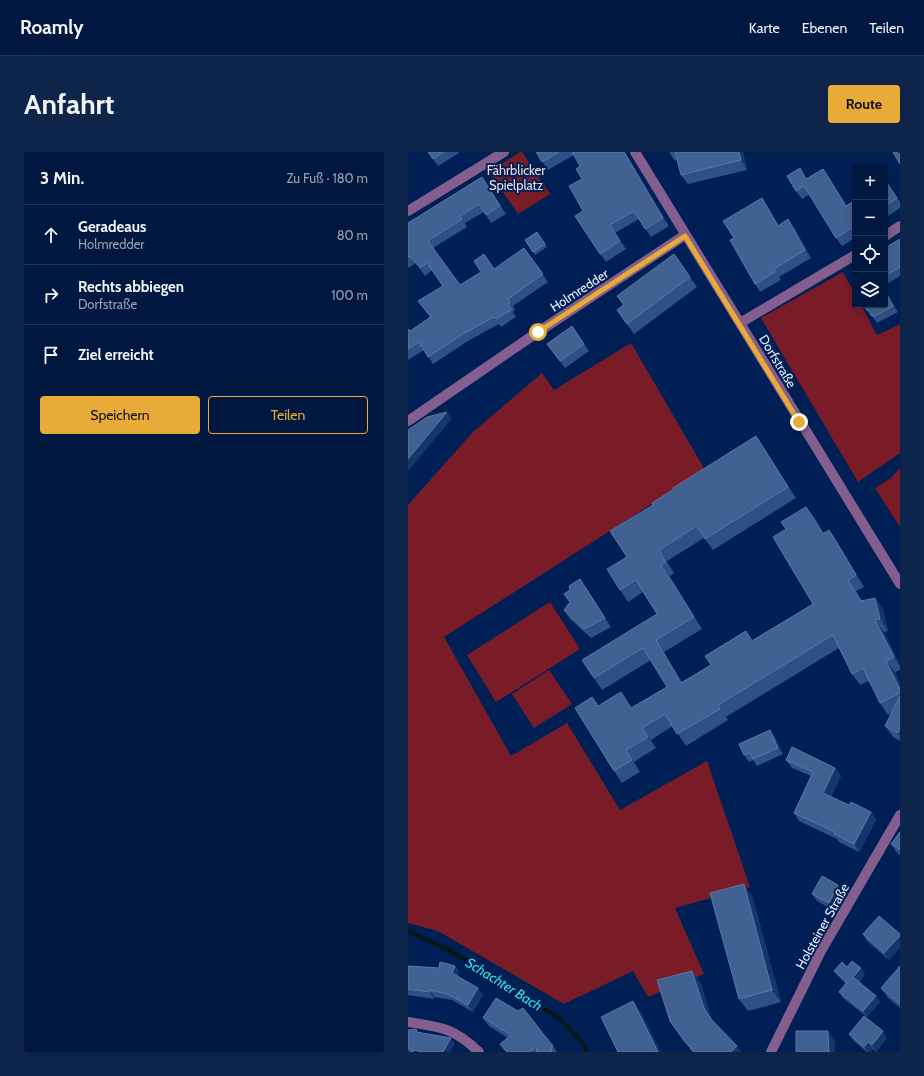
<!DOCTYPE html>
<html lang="de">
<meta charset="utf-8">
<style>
:root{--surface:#001840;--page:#0e254b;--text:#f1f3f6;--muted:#95a0b1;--line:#223759;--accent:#e8ab37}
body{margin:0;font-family:Cabin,sans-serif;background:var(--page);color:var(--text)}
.controls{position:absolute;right:12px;top:12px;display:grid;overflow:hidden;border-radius:4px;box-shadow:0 2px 10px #0003}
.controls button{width:36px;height:36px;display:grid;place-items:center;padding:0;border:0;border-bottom:1px solid var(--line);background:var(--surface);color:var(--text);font:20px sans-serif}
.stop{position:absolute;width:12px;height:12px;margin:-9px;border:3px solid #e8ab37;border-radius:50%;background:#fff}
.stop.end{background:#e8ab37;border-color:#fff;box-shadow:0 1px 4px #0008}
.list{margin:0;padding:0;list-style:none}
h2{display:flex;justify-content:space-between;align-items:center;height:52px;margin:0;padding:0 16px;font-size:17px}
h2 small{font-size:13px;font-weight:400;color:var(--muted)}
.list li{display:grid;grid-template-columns:26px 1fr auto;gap:12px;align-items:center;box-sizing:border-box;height:60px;padding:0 16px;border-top:1px solid var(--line)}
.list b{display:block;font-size:15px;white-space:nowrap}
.list p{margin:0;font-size:13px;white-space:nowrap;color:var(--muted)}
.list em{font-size:13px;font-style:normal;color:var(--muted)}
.actions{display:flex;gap:8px;padding:12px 16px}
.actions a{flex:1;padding:9px 0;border:1px solid var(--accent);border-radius:4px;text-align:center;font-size:14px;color:var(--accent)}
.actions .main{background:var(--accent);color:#111}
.icon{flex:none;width:22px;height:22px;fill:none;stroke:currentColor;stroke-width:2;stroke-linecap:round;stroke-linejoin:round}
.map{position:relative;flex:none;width:492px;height:900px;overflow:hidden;border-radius:4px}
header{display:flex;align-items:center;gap:24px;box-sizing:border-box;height:56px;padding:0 20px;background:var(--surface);border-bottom:1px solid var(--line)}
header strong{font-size:19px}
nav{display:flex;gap:22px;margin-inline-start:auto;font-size:14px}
.intro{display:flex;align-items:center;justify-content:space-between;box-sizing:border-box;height:96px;padding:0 24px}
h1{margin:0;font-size:28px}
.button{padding:10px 18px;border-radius:4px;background:var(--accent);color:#111;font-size:14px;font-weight:700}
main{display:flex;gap:24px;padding:0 24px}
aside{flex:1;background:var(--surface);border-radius:4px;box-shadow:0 2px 10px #0003}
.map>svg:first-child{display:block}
.green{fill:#791c27}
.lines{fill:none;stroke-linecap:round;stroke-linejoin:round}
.stream{stroke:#041819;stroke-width:4.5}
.minor{stroke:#845e8e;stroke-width:10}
.wall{fill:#2e5086}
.shaded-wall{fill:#13366d}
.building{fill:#426193;stroke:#5b77a3}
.route{stroke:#e8ab37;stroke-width:5}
.labels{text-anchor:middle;stroke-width:4;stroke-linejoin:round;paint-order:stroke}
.park-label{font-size:13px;fill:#f2d5d4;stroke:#002055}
.street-label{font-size:13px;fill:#e6effd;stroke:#002055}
.water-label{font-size:14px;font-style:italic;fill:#38dfe6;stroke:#002055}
</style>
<header>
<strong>Roamly</strong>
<nav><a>Karte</a><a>Ebenen</a><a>Teilen</a></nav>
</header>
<div class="intro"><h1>Anfahrt</h1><a class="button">Route</a></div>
<main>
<aside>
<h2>3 Min.<small>Zu Fuß · 180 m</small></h2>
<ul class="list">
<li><svg class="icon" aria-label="ahead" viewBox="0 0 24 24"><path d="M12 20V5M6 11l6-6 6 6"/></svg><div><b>Geradeaus</b><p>Holmredder</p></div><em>80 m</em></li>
<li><svg class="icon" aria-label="right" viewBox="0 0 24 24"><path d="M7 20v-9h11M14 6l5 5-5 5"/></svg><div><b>Rechts abbiegen</b><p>Dorfstraße</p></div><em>100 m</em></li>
<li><svg class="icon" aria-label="arrive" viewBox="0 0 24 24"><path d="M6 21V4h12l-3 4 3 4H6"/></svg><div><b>Ziel erreicht</b></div></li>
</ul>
<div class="actions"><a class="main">Speichern</a><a>Teilen</a></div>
</aside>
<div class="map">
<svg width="492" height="900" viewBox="0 0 492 900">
<rect width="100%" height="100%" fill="#002055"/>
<path class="green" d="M112 0H114L142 42 110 62 81 20Z
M435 120 447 142V153H453L469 183 492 172V301L450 330 353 166Z
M223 191 297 318 36 485 103 604 159 571 212 658 299 609 342 735 267 756 296 822 240 845 225 819 156 852 30 779 0 771V353L65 280 134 221 146 238Z
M492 316V375L467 336 483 326Z
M142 450 172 497 88 550 59 503Z
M141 518 164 552 126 576 104 542Z"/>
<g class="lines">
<path class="stream" d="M0 779 41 798 151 866 172 888 179 900"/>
<path class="minor" d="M227 0 492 432
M0 59 96 0
M477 84 492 74
M332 171 447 103
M0 269 130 180 277 83
M0 870C33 875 46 876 71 900
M363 900 413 799 492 663"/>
</g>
<path class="wall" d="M20 0H50L51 1 30 14Z
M128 0H217L261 74 243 85 231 67 207 81 218 97 198 110 192 102 175 59 174 27 172 14 166 3 140 18Z
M261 0H335L339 18 280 32 273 23 269 7 267 9Z
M415 17 421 25 438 54 447 48V86L434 94 428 86 402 42 394 47 388 39 399 27Z
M477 28 492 50V56L477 66Z
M79 32 98 62 83 71 76 60 57 71 59 75 25 96 52 133 86 117 116 96 140 130 105 154 107 158 105 160 108 165 93 175 91 172 60 189 25 212 16 198 0 208V177L2 179 22 165 10 149 35 134 24 118 17 124 8 111 0 116V71Z
M359 54 371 74 386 75 403 106 371 125 373 128 352 140 347 132 326 86Z
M129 80 139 95 127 103 117 88Z
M492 87V124L477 133V96Z
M266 102 289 135 226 182 209 158 215 153Z
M477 138 490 160 469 171 464 164 463 165 456 153H477Z
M164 174 181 199 157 216 139 192Z
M356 296 388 346 305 398 296 386 259 409 266 421 262 424 294 477 256 500 274 530 405 452 378 377 398 355 407 366 415 381 421 378 429 389 456 435 448 439 454 449 467 446 475 457 480 479 476 480 492 514V518L487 520 492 532V589L485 585 477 574 483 561 480 563 472 551 461 529 452 533 444 522 431 496 318 565 320 568 278 594 265 574 243 588 248 596 226 610 232 620 214 631 206 619 184 545 190 553 223 556 259 535 243 508 194 538 186 526 249 462 235 440 220 450 212 438 219 405Z
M172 427 203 475 183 486 162 467 156 458 162 451 156 442 162 438Z
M362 578 367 585 375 602 349 614 345 608 341 610 336 603Z
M378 608 427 616 433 624 423 645 441 653 463 660 468 668 451 700 431 690 429 687 391 669 386 661 403 624 384 616Z
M492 680V703L490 702 483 692Z
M430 733 435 740 425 758 409 749 404 742Z
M344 744 373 850 340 859 331 847Z
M471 764 481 808 459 789 455 782Z
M0 814 31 816 47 814 51 821 50 825 75 842 65 860 44 848 26 845V847L0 843Z
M492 814V856L480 846 473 836Z
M284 819 293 832 304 869 329 894 333 900H284L262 869Z
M426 819 457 822 451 830 468 844 472 850 459 865 435 846 431 840 438 832 431 825Z
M75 866 145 894 149 900H98L92 892 100 886 81 874Z
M441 882 479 886 468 900 465 897 463 900H459L446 889Z"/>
<path class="shaded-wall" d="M216 0H217L261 74 255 66Z
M331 0H335L339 18 333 8Z
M415 17 421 25 444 62 438 54Z
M74 25 79 32 98 62 92 54Z
M354 46 359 54 375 82 370 74Z
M380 67 386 75 403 106 397 98Z
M477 138 490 160 485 154 477 139Z
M39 260 44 267 0 319V307Z
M348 284 356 296 388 346 380 335Z
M398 355 407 366 423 393 415 382Z
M421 378 429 389 456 435 448 423Z
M251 398 259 409 266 421 258 410Z
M253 413 262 424 294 477 286 465Z
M172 427 179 437 203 475 197 466Z
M440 428 448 439 461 461 453 449Z
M467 446 475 457 480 479 472 467Z
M467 468 476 480 492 515 486 505Z
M248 488 256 500 281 542 273 531Z
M478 509 487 520 492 532V537Z
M234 576 243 588 248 596 240 585Z
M492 577V584L490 581Z
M362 578 367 585 375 602 370 596Z
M218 598 226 610 232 620 224 608Z
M427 616 433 624 421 649 415 641Z
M463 660 468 668 451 700 446 692Z
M336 732 344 744 373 850 364 838Z
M430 733 435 740 425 758 421 751Z
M492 784V796L481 808 476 801Z
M47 814 51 821 49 828 44 821Z
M453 816 457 822 449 831 445 825Z
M284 819 293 832 304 869 312 880 296 856Z
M70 836 75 842 65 860 60 853Z
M22 838 26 845V847L22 840Z
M468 844 472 850 459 865 455 859Z
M225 849 234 862 253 900H250Z
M420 879 427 889V900H421Z
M475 879 479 886 468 900 464 893Z
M43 886 47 892 42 900H35Z
M460 890 465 897 463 900H460L456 895Z
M329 894 333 900H323Z"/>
<path class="building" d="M20 0H36L25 7Z
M128 0H151L134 10Z
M164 0H216L255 66 237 77 226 59 202 73 212 89 192 102 167 64 175 59 161 34 174 27 168 17 172 14Z
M267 0H331L333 8 273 23Z
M485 0H492V12Z
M392 16 398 27 415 17 438 54 447 48V74L428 86 396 34 388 39 379 24Z
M74 25 92 54 78 63 71 52 52 64 54 67 20 89 52 133 73 120 66 109 76 102 86 117 116 96 135 122 100 147 102 151 100 152 103 158 88 167 86 165 55 182 20 205 11 190 0 197V177L2 179 23 165 10 149 35 134 19 111 12 116 2 104 0 106V71Z
M477 28 489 46 477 54Z
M354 46 370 74 380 67 397 98 366 117 367 120 347 132 322 88 326 86 315 69Z
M129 80 137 92 125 100 117 88Z
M492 87V115L477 124V96Z
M266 102 282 125 219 172 209 158 216 153 209 144Z
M477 139 485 154 465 165 461 158 459 159 456 153H477Z
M164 174 176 192 152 209 139 192Z
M39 260 0 307V278L19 265Z
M348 284 380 335 297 387 289 374 251 398 258 410 253 413 286 465 248 488 273 531 303 513 297 504 338 479 344 489 405 452 365 385 378 377 373 370 398 355 415 382 421 378 448 423 440 428 453 449 467 446 472 467 467 468 486 505 478 509 492 537V541L472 551 455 516 444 522 425 483 310 553 312 557 269 582 257 562 234 576 240 585 218 598 224 608 206 619 167 556 184 545 190 554 213 540 223 556 259 535 235 496 186 526 174 508 249 462 228 428 212 438 199 417 219 405 202 379 245 353 244 351 266 337 265 336Z
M172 427 197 466 176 477 156 458 162 450 156 442 162 438 161 434Z
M492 544V577L490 581 477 574Z
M362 578 370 596 345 607 342 601 336 603 331 592Z
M384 595 427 616 415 641 441 653 443 650 463 660 446 692 426 682 427 680 386 661 405 620 378 608Z
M492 680V698L483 692Z
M414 724 430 733 421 751 404 742Z
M336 732 364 838 331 847 302 741Z
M471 764 492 782V784L476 801 455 782Z
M444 809 453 816 445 825 468 844 455 859 431 840 439 830 426 819 434 810 439 815Z
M32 810 47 814 44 821 70 836 60 853 39 842 22 838V840L0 837V814L31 816Z
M492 814V852L473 836Z
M284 819 296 856 303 867 329 894 323 900H287L277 890 262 869 249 828Z
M88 846 110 859 115 856 145 894 143 895 144 900H129L128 895 121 900H99L92 892 103 883 75 866Z
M225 849 250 900H210L193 865Z
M456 864 475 879 464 893 460 890 456 895 441 882Z
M8 877 9 880 43 886 35 900H14L5 898V900H0V878Z
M388 879H420L421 900H388Z"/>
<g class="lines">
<path class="route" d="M130 180 277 84 391 270"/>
</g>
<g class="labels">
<g class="park-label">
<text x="108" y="23">Fährblicker<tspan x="108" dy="15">Spielplatz</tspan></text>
</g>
<g class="street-label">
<text transform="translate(171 138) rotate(-33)" y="5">Holmredder</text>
<text transform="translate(370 209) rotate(59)" y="5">Dorfstraße</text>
<text transform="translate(414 774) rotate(-61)" y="5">Holsteiner Straße</text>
</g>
<g class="water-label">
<text transform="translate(96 832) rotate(32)" y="5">Schachter Bach</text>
</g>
</g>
</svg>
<div class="controls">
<button>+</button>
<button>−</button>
<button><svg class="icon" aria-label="locate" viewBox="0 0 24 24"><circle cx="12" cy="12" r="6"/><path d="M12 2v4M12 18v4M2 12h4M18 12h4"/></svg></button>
<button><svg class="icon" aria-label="layers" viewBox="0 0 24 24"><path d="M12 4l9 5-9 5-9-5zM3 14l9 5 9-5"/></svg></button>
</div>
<div class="stop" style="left:130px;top:180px"></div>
<div class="stop end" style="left:391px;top:270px"></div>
</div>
</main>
